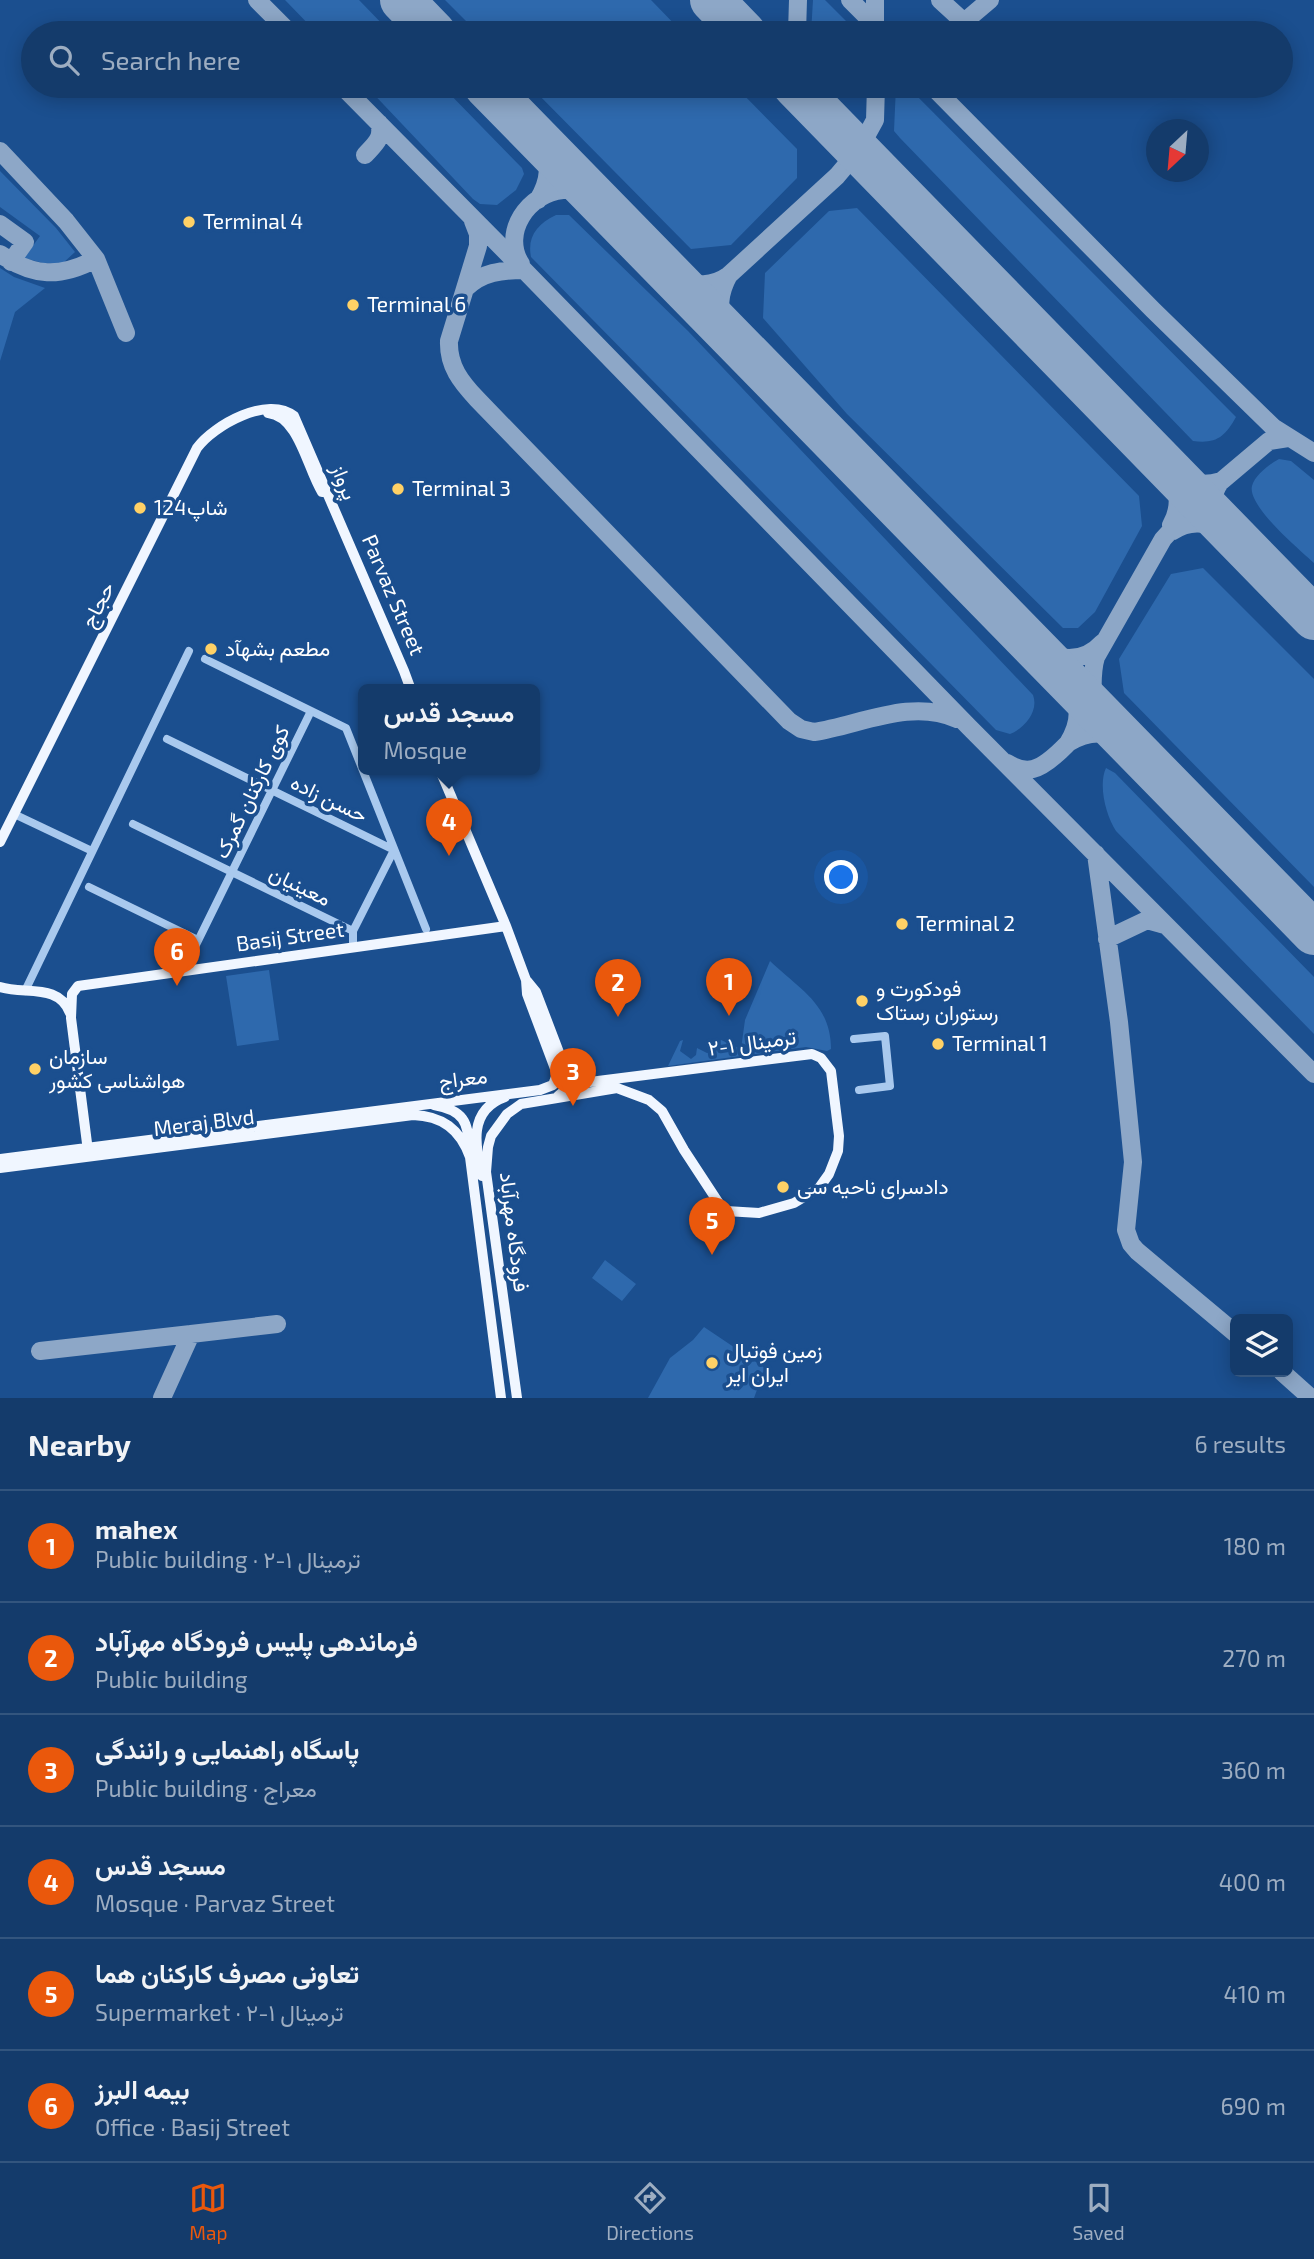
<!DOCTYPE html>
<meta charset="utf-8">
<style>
:root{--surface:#143b6b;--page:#214673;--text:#f1f3f6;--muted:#9dadc1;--line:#33557e;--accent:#ea580c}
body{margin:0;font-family:"Exo 2",Vazirmatn,sans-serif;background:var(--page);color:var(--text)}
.controls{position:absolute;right:21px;bottom:21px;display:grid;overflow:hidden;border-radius:10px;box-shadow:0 4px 18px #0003}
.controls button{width:63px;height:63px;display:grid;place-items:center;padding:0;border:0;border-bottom:2px solid var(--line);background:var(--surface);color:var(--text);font:35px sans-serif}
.compass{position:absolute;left:1146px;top:119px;width:63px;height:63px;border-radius:50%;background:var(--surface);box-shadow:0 4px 18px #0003;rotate:206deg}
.you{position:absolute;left:842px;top:878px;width:24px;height:24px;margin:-18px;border:5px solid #fff;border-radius:50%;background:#1a73e8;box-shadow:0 0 0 10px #1a73e833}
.badge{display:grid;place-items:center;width:46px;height:46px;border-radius:50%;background:var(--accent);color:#fff;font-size:23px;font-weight:700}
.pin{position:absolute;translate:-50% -58px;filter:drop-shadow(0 2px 4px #0008)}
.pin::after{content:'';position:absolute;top:37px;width:24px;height:21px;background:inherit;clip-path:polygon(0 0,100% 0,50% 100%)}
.popup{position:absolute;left:358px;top:684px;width:182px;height:91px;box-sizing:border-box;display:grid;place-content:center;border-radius:10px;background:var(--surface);filter:drop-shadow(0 2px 5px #0005);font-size:23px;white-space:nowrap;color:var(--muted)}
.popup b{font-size:26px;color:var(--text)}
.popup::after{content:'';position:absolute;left:50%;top:100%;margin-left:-14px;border:14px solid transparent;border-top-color:var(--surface)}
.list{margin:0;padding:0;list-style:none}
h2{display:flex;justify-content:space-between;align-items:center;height:91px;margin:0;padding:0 28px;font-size:30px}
h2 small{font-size:23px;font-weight:400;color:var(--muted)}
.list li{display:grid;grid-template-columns:46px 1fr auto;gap:21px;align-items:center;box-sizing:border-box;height:112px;padding:0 28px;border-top:2px solid var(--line)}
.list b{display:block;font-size:26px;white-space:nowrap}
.list p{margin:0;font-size:23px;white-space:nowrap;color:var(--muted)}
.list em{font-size:23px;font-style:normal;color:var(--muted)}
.icon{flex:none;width:38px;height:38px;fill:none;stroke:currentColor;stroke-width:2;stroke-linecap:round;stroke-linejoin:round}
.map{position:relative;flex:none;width:1314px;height:1398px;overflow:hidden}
.search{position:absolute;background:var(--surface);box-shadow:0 4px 18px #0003;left:21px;right:21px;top:21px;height:77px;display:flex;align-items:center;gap:18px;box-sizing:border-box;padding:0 24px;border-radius:38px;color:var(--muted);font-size:26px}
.sheet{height:763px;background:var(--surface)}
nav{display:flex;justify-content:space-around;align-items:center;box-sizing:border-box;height:98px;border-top:2px solid var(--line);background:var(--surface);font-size:19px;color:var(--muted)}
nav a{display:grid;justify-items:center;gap:4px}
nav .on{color:var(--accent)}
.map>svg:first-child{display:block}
.green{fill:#2e69ad}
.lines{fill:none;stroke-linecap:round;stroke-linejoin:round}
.taxiway{stroke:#8da7c7;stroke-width:18}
.runway{stroke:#8da7c7;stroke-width:44}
.minor{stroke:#a9c9ee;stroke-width:8}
.major{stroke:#f0f6ff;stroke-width:10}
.poi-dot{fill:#ffd166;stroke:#1b4f8f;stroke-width:2.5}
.labels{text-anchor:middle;stroke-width:7;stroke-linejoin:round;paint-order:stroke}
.poi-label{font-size:21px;fill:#fff;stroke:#1b4f8f;text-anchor:start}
.street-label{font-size:21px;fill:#fff;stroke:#1b4f8f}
</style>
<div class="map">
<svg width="1314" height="1398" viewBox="0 0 1314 1398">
<rect width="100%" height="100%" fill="#1b4f8f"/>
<path class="green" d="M285 0H359L391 33H317Z
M445 0H651L683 33H478Z
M813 0H825L858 33H811Z
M366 86H442L522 168 524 174 516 190 497 205 480 204 473 199Z
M530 86H735L797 149V178L731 245 691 249Z
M896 86H907L1236 417C1225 437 1216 444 1193 441L900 138 894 131Z
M0 171 56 228 75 252 62 264 43 263 24 258 40 236 0 207Z
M857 208 1139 496 1142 526 1095 612 1078 628H1063L847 414 763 318 765 273 829 211Z
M556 215H569L688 331 1033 695C1039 711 1025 728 1010 734L996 730 531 257C527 237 537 224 556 215Z
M0 268 14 277 45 288 15 312 0 361Z
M1279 459 1291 461 1314 480V563C1300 550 1247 506 1252 486 1255 475 1270 464 1279 459Z
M1203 568 1314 679V887L1124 693 1119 659 1171 574Z
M1106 768 1115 773 1314 977V1034L1116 831C1106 816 1098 785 1106 768Z
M770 961C799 989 831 1004 831 1049L827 1051 806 1047 668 1066 680 1041 683 1040 680 1051 691 1059 696 1055 697 1048 707 1053 714 1051 721 1040 741 1049 745 1020Z
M269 970 279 1040 237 1046 226 976Z
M605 1260 636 1284 622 1301 592 1278Z
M704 1327 765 1368 754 1398H648L670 1358 693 1340Z"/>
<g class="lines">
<path class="taxiway" d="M257 0 290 33
M850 0 883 33
M875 0V31
M940 0 964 22 990 0
M797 33 798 0
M342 86 524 270 969 727 1314 1074
M932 86 1153 310 1273 427 1314 453
M0 151 66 221 96 259 126 333
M365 155C374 145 384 138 379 123
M538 200C550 180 551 163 541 142
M473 221 478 234V246L449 341C448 366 461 382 477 399L789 721 801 729 814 732C860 725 911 698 957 719
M0 224 25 242 11 262
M0 254C34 277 60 278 96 259
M521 264C501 233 528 193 563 190 575 189 586 194 596 198
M676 279C696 286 712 287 729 275L837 176 858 151 875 120 876 86
M466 288C482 272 502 270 524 270
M726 329C717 310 719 293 729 275
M1174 474C1190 483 1202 487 1221 481 1213 492 1210 504 1216 517
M1171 525C1181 508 1178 493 1174 474
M1173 531C1191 519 1207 524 1227 528
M1037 649C1060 661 1084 663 1102 643
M1067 680C1080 702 1082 721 1068 743 1090 730 1107 731 1129 743
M1007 763C1015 768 1024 771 1033 769 1050 765 1086 728 1090 711 1095 693 1090 676 1096 657L1163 539 1199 500 1269 441 1288 438
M1096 854 1119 1022 1133 1162 1126 1230 1131 1244 1137 1251 1235 1333
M1107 939 1147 920 1165 925
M40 1351 191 1334
M1282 1372 1311 1398
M162 1398 191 1334 277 1324"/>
<path class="runway" d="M402 0 434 33
M712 0 744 33
M486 86 1314 933
M795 86 1314 618"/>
<path class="minor" d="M205 659 346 728 426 929
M167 739 394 850 353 931V948
M14 814 92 851
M133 824 353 931
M89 887 198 940
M190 957 311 711
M25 991 189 651
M854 1039 885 1036 890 1086 859 1090"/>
<path class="major" d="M268 413C299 416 307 468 322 492
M0 842 197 448C214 425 268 395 294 416L404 671 411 690
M527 981 536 992 568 1076 565 1090 558 1096
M0 987C24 995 59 983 70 1013
M434 1105C463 1110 469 1122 469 1149
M88 1151 71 1018 72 994 78 986 506 926
M0 1159 540 1090 553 1085 557 1074 527 994 526 980 506 926 440 770
M0 1168 413 1115C442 1116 460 1129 470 1157L501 1398
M482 1176C475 1146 468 1110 505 1097
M517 1398 486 1172 488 1147 491 1136 507 1114 521 1104 617 1088 649 1100 662 1111 684 1150 722 1208 726 1211 759 1213 794 1203 819 1188 829 1174 838 1151 839 1136 831 1071 821 1058 812 1054 590 1082 576 1083 568 1076"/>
</g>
<g class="poi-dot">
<circle cx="189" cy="222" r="7"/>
<circle cx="353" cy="305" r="7"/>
<circle cx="398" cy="489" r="7"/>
<circle cx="140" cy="508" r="7"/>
<circle cx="211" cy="649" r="7"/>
<circle cx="902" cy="924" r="7"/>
<circle cx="862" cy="1001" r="7"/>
<circle cx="938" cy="1044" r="7"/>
<circle cx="35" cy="1069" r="7"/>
<circle cx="783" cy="1187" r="7"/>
<circle cx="712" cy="1363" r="7"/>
</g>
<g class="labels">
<g class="poi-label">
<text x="203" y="229">Terminal 4</text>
<text x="367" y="312">Terminal 6</text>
<text x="412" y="496">Terminal 3</text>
<text x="154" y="515">124شاپ</text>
<text x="225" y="656">مطعم بشهآد</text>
<text x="916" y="931">Terminal 2</text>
<text x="876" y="996">فودکورت و<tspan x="876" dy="24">رستوران رستاک</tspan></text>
<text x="952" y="1051">Terminal 1</text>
<text x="49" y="1064">سازمان<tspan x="49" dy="24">هواشناسی کشور</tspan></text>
<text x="797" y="1194">دادسرای ناحیه سی</text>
<text x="726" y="1358">زمین فوتبال<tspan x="726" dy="24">ایران ایر</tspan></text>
</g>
<g class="street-label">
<text transform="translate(344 482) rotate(68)" y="7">پرواز</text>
<text transform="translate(393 595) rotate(67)" y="7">Parvaz Street</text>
<text transform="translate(98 605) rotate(-63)" y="7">حجاج</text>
<text transform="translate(252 792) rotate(-64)" y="7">کوی کارکنان گمرک</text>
<text transform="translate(329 799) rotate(26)" y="7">حسن زاده</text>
<text transform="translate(300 886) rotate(26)" y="7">معینیان</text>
<text transform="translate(290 937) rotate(-8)" y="7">Basij Street</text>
<text transform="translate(752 1043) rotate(-8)" y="7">ترمینال ۱-۲</text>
<text transform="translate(463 1079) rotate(-7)" y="7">معراج</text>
<text transform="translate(204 1123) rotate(-7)" y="7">Meraj Blvd</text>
<text transform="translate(514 1232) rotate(83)" y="7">فرودگاه مهرآباد</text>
</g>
</g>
</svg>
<div class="controls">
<button><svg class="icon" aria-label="layers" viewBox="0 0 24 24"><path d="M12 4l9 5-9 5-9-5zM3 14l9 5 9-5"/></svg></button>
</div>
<svg class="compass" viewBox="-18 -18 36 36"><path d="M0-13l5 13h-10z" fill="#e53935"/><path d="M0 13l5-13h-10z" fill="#9dadc1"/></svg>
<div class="you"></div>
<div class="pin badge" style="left:729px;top:1016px">1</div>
<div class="pin badge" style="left:618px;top:1017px">2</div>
<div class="pin badge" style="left:573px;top:1106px">3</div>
<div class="pin badge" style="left:449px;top:856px">4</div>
<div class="popup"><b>مسجد قدس</b>Mosque</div>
<div class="pin badge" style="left:712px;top:1255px">5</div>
<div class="pin badge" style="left:177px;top:986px">6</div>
<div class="search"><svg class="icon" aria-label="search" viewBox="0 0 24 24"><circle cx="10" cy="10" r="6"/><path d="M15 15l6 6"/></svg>Search here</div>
</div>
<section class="sheet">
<h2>Nearby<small>6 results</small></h2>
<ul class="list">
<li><span class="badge">1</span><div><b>mahex</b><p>Public building · ترمینال ۱-۲</p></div><em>180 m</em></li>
<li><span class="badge">2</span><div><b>فرماندهی پلیس فرودگاه مهرآباد</b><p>Public building</p></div><em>270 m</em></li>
<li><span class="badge">3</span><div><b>پاسگاه راهنمایی و رانندگی</b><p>Public building · معراج</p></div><em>360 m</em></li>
<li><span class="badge">4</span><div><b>مسجد قدس</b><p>Mosque · Parvaz Street</p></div><em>400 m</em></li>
<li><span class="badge">5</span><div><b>تعاونی مصرف کارکنان هما</b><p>Supermarket · ترمینال ۱-۲</p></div><em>410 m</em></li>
<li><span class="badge">6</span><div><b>بیمه البرز</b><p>Office · Basij Street</p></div><em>690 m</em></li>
</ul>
</section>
<nav>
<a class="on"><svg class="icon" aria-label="map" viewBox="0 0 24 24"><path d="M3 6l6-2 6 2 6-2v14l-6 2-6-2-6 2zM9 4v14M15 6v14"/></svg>Map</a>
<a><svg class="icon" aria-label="directions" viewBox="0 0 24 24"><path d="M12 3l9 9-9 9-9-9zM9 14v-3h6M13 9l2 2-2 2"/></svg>Directions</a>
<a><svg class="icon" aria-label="saved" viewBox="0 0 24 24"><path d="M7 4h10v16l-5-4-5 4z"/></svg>Saved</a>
</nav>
